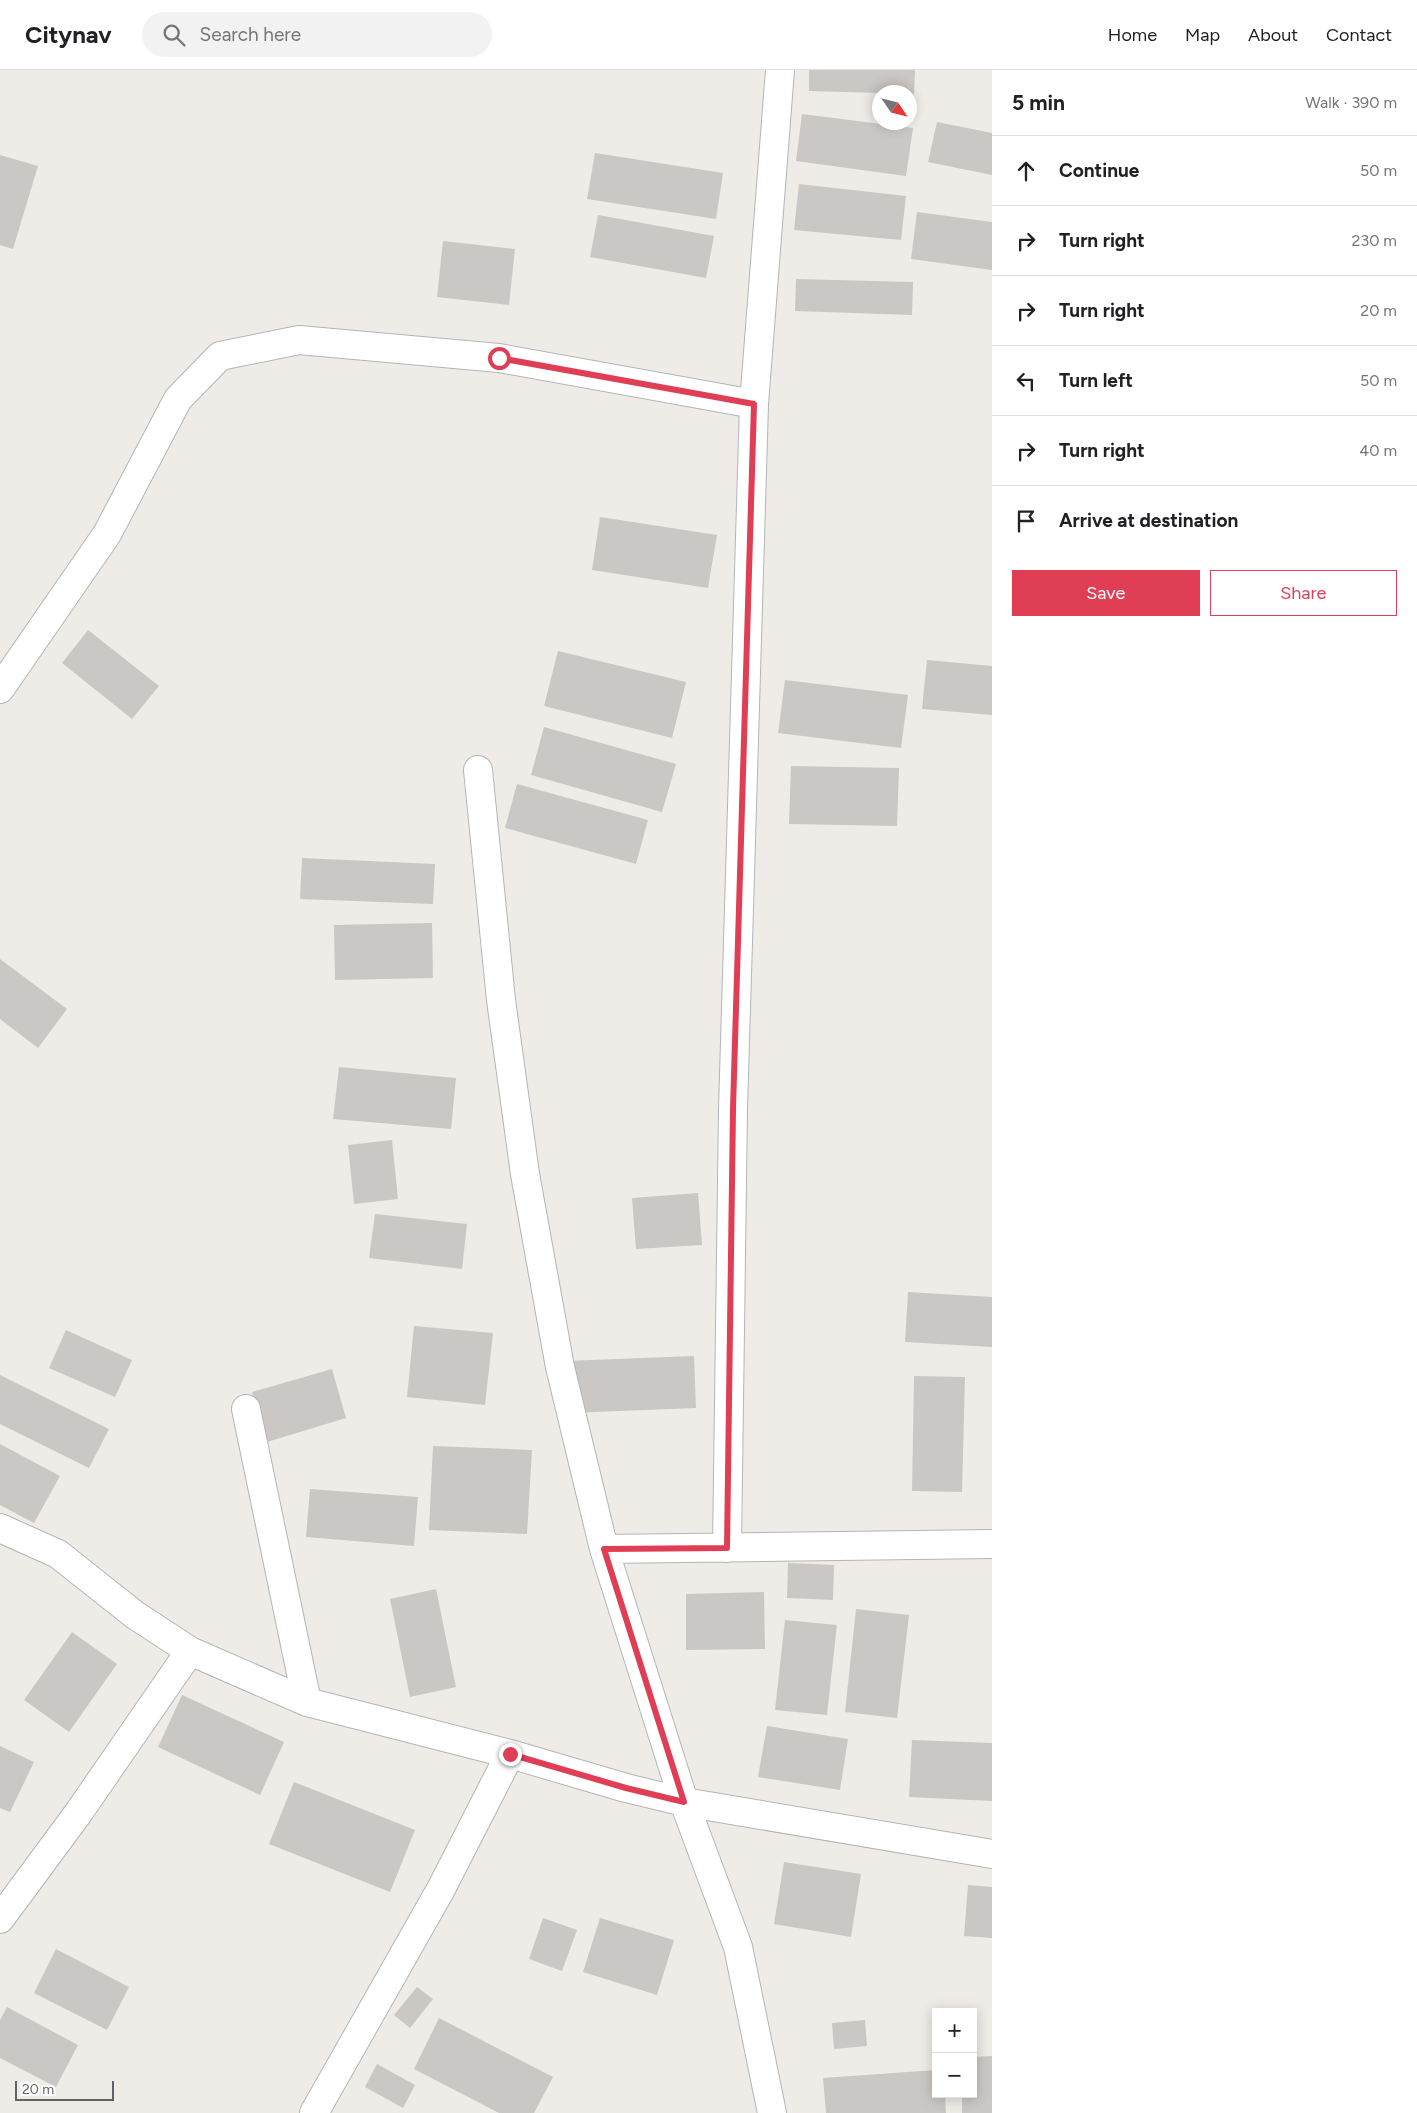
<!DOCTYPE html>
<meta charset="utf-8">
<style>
:root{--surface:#fff;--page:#f2f2f2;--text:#202124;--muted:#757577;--line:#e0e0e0;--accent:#df3e54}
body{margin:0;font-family:Figtree,sans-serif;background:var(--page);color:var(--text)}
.controls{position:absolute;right:15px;bottom:15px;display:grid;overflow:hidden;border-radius:0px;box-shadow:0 2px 12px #0003}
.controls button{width:45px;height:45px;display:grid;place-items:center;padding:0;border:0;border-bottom:1px solid var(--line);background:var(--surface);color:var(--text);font:25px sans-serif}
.compass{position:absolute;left:872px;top:15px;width:45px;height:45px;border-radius:50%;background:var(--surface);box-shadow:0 2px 12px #0003;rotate:125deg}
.scale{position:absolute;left:15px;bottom:12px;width:99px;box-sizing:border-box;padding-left:5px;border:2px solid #5e6366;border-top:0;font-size:14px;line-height:18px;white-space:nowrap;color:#5e6366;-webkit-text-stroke:4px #fff;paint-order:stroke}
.stop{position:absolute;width:15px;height:15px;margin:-11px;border:4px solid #df3e54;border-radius:50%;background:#fff}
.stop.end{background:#df3e54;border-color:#fff;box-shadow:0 1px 5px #0008}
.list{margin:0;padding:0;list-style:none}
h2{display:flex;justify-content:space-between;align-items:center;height:65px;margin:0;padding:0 20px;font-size:21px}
h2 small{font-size:16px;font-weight:400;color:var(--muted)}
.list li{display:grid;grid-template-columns:32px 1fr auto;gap:15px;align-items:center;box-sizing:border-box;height:70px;padding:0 20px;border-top:1px solid var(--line)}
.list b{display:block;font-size:19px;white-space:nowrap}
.list em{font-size:16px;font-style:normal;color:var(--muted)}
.actions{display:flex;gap:10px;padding:15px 20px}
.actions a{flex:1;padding:11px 0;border:1px solid var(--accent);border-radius:0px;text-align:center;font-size:18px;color:var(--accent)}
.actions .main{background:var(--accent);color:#fff}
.icon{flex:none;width:28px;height:28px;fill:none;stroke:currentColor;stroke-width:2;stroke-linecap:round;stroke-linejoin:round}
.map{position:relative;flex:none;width:992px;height:2043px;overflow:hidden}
header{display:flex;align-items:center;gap:30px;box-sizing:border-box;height:70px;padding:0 25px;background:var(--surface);border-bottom:1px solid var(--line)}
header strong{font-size:24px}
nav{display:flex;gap:28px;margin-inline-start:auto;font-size:18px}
.search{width:350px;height:45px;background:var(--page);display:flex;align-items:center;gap:12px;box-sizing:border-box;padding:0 18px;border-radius:28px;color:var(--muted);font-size:19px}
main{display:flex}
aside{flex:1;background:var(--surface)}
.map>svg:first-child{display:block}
.building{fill:#cbc7c4}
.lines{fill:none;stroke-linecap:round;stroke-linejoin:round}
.minor-casing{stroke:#b2b5b8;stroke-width:30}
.minor{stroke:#fff;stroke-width:28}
.route{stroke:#df3e54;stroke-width:6}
</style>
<header>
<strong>Citynav</strong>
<div class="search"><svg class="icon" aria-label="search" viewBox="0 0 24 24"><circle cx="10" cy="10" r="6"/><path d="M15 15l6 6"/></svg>Search here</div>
<nav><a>Home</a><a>Map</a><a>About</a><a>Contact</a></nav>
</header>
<main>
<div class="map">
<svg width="992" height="2043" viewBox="0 0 992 2043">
<rect width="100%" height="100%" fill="#efece7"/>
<path class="building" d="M809 0H915L914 24 809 21Z
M802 44 913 58 906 106 796 91Z
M937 52 992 63V105L928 92Z
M595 83 723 103 716 149 587 129Z
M0 85 38 96 13 179 0 175Z
M799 114 906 126 901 170 794 160Z
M917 142 992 152V200L911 189Z
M598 145 714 166 706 208 590 187Z
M443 171 515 179 509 235 437 227Z
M796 209 913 212 912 245 795 241Z
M600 447 717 465 708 518 592 500Z
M88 560 159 616 132 649 62 593Z
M558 581 686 612 672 668 544 636Z
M927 590 992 596V645L922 639Z
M785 610 908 625 901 678 778 663Z
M544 657 676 694 662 742 531 705Z
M791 696 899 698 897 756 789 754Z
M517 714 648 750 636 794 505 758Z
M302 788 435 794 433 834 300 829Z
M432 853 433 908 335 910 334 855Z
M0 889 67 939 38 978 0 949Z
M339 997 456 1008 451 1059 333 1049Z
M392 1070 398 1129 354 1134 348 1075Z
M698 1123 702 1175 636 1179 632 1128Z
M375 1144 467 1154 462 1199 369 1188Z
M908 1222 992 1227V1277L905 1272Z
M414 1256 493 1263 485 1335 407 1327Z
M66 1260 132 1290 115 1327 49 1298Z
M694 1286 696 1338 568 1343 565 1291Z
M332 1299 346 1348 267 1372 252 1322Z
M0 1305 109 1359 89 1398 0 1354Z
M914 1306 965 1307 962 1422 912 1421Z
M0 1374 60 1406 34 1453 0 1435Z
M433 1376 532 1380 527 1464 429 1460Z
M310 1419 418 1427 414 1476 306 1467Z
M788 1493 834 1495 833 1530 787 1528Z
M436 1519 456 1617 410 1627 390 1529Z
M764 1522 765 1579 686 1580V1524Z
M856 1539 909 1545 897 1648 845 1642Z
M785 1550 837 1555 827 1645 775 1640Z
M72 1562 117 1594 69 1662 24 1630Z
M182 1625 284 1672 260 1725 158 1677Z
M767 1656 848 1669 840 1720 758 1707Z
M912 1670 992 1673V1731L909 1727Z
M0 1676 34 1692 10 1742 0 1738Z
M294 1712 415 1760 390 1822 269 1774Z
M784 1792 861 1804 851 1867 774 1854Z
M968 1815 992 1817V1868L964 1866Z
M543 1848 577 1860 562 1901 529 1889Z
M600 1848 674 1870 657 1925 583 1902Z
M56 1879 129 1917 107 1960 34 1923Z
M417 1917 433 1929 410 1958 394 1945Z
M7 1937 78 1975 56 2017 0 1988V1950Z
M439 1948 553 2007 534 2043H499L414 1999Z
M865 1950 867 1976 834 1979 832 1953Z
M992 1986V2043H962V2024H973V1987Z
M377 1994 415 2015 403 2038 365 2017Z
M936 2000V2024H945L946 2043H826L823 2008Z"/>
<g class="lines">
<g class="minor-casing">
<path id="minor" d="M0 619 107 464 178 329 220 286 299 270 499 288 754 334 780 0
M478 700 501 930 525 1104 560 1297 604 1479 684 1732 992 1784
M246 1339 307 1632
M0 1458 58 1484 135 1545 190 1581 307 1632 510 1684 626 1718 684 1732 738 1877 772 2043
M727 1478 733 1039 754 334
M604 1479 992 1474
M0 1849 79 1742 190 1581
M314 2043 441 1819 510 1684"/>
</g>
<use href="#minor" class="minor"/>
</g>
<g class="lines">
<path class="route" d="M499 288 754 334 733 1039 727 1478 604 1479 684 1732 626 1718 510 1684"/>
</g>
</svg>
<div class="controls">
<button>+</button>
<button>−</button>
</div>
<svg class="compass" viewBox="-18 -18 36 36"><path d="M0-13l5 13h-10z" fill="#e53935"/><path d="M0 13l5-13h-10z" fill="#757577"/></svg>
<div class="scale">20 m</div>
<div class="stop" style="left:499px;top:288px"></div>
<div class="stop end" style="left:510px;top:1684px"></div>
</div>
<aside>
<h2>5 min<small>Walk · 390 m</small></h2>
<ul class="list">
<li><svg class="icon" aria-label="ahead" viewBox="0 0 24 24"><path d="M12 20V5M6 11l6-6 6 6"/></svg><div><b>Continue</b></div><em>50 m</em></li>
<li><svg class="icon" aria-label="right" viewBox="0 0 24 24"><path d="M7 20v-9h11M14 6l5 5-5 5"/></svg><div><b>Turn right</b></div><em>230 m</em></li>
<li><svg class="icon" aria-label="right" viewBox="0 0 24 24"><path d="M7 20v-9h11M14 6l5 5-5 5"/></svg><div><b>Turn right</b></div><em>20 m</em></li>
<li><svg class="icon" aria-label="left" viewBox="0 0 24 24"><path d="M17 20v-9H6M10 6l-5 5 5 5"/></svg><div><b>Turn left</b></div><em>50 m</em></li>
<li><svg class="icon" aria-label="right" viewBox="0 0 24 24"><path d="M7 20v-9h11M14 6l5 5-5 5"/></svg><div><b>Turn right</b></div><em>40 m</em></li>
<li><svg class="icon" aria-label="arrive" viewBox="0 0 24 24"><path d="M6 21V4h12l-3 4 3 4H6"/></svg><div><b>Arrive at destination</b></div></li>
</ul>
<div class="actions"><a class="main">Save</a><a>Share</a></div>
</aside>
</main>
